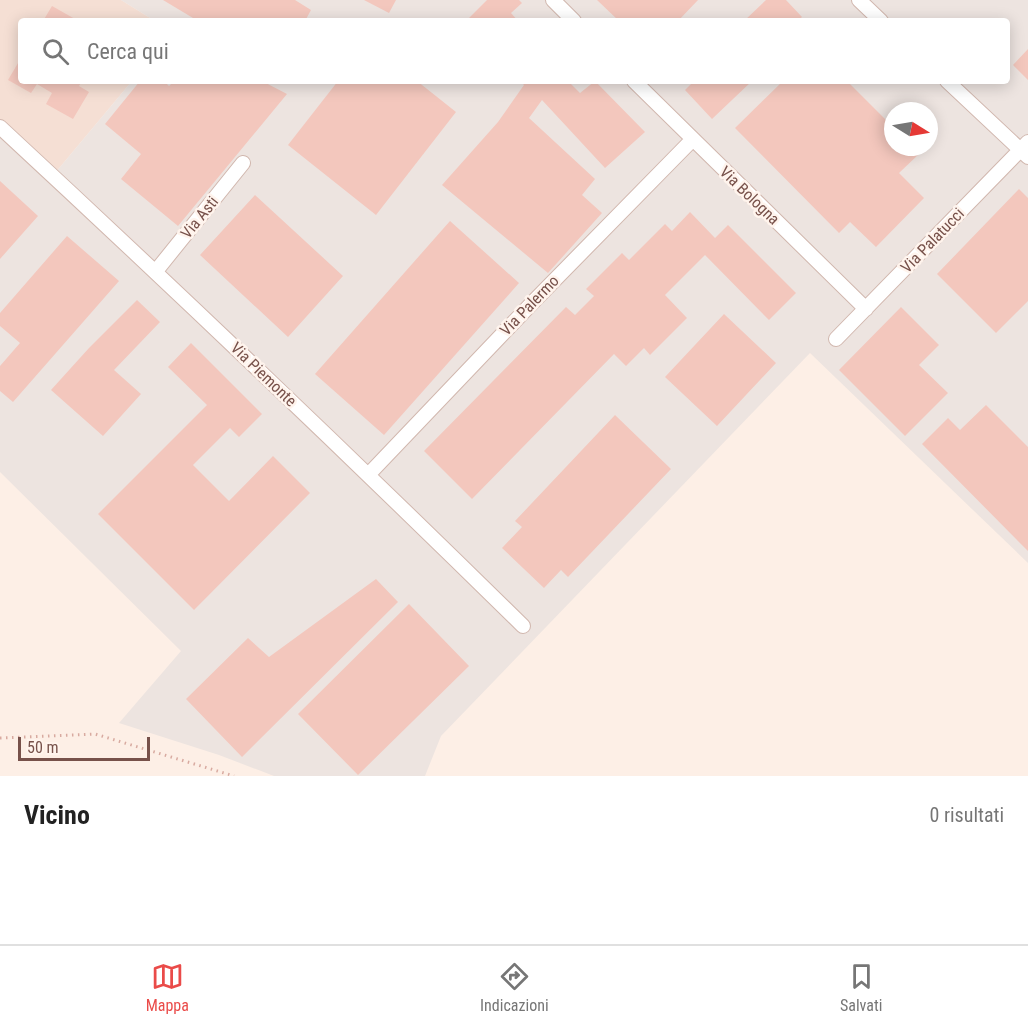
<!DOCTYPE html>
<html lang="it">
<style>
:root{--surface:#fff;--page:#f6f6f6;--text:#222;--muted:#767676;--line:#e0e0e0;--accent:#ea4b49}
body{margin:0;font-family:"Roboto Condensed",sans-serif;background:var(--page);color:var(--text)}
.compass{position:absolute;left:884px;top:102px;width:54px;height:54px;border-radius:50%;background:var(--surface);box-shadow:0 3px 15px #0003;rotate:101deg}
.scale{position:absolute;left:18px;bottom:15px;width:132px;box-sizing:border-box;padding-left:6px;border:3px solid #77514a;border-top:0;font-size:16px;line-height:21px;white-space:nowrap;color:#77514a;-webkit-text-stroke:4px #fff4ed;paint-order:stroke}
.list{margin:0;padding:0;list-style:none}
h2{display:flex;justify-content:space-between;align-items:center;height:78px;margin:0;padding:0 24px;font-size:26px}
h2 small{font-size:20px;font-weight:400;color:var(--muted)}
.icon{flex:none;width:33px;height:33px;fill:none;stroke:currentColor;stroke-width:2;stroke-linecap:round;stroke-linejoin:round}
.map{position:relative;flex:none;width:1028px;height:776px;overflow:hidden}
.search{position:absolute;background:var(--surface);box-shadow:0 3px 15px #0003;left:18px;right:18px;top:18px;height:66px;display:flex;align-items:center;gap:15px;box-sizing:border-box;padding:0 21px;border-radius:6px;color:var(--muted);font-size:22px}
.sheet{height:168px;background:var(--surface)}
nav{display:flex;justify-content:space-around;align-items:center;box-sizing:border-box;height:84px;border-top:2px solid var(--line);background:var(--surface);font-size:16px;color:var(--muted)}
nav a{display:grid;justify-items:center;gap:3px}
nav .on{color:var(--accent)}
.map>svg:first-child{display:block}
.residential{fill:#f5dfd4}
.industrial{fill:#ede4e0;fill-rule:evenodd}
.building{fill:#f3c7bd}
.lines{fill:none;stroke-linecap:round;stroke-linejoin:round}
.street-casing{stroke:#d1b7ae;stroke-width:16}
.path{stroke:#d8aaa0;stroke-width:3;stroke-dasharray:1.5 4.5;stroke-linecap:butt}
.street{stroke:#fff;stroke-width:14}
.labels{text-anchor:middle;stroke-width:5;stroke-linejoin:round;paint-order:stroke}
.street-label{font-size:16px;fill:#77514a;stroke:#fff4ed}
</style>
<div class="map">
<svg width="1028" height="776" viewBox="0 0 1028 776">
<rect width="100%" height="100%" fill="#fdefe6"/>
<path class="residential" d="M0 0H121L155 21H21V81H132L50 179 0 135Z"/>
<path class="industrial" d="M121 0H1028V563L810 353 441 736 425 776H274L219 755 119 723 181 651 0 472V135L50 179 132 81H1007V21H155ZM893 111H929V147H893Z"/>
<path class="building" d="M163 0H295L311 10 305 21H198Z
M364 0H396L389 13Z
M487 0H519L522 3 511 13 518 21H466Z
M597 0H698L678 21H619Z
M766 0H786L802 17 797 21H744Z
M52 6 75 19 74 21H43Z
M1028 49V80L1013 65Z
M21 58V81H82L79 86 89 92 73 119 46 104 52 93 37 84 31 93 8 80Z
M140 81H164L169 86 174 81H262L287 94 178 226 121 179 141 154 105 124Z
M338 81H417L456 112 376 215 288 145Z
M520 81H568L580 93 595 81 645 132 605 168 542 100 529 118 595 179 582 195 602 213 548 273 442 185 498 122 524 85Z
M689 81H752L712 119 685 90 692 83Z
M783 81H847L893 127V147H912L919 154 899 173 924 198 876 247 850 222 839 233 735 128Z
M0 181 38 216 0 259Z
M1019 189 1028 198V301L996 333 937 274Z
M255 195 343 276 288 337 200 255Z
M690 212 715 238 728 225 796 293 769 320 705 255 665 295 687 318 650 355 644 348 626 366 614 354 472 499 424 451 566 307 575 315 594 296 586 289 622 253 629 260 665 224 672 231Z
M450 221 519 283 384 435 315 374Z
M67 236 119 281 13 402 0 391V366L20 343 0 326V313Z
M137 300 160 322 114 370 141 394 103 436 51 390 89 348Z
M901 307 939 345 919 365 948 393 905 436 839 370Z
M724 314 776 363 717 426 665 377Z
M191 343 262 414 239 437 230 428 193 465 229 501 273 456 310 493 194 610 98 514 207 405 168 367Z
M986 405 1028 447V551L922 444 948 418 960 430Z
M615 415 671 469 568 577 561 570 544 588 502 548 522 527 515 521Z
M376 579 398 602 242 757 186 699 248 638 269 657Z
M409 604 469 666 358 775 298 714Z"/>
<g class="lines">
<g class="street-casing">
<path id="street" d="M553 0 574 21
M859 0 881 21
M634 81 866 309
M947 81 1028 157
M0 127C177 291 351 457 523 626
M156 271 243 163
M836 339 1028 142
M369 474 534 301 693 139"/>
</g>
<path class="path" d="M0 738 95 734 234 776"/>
<use href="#street" class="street"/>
</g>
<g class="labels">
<g class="street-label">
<text transform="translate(750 195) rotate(44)" y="6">Via Bologna</text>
<text transform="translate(199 217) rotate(-51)" y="6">Via Asti</text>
<text transform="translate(932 240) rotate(-46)" y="6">Via Palatucci</text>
<text transform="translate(529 305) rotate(-46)" y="6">Via Palermo</text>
<text transform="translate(264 374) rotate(44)" y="6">Via Piemonte</text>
</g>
</g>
</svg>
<svg class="compass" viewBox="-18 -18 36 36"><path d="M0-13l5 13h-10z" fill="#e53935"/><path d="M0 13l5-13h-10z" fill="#767676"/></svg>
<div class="scale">50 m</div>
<div class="search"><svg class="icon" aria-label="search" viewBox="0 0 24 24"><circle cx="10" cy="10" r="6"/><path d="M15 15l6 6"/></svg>Cerca qui</div>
</div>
<section class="sheet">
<h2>Vicino<small>0 risultati</small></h2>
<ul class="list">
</ul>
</section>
<nav>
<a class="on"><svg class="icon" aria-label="map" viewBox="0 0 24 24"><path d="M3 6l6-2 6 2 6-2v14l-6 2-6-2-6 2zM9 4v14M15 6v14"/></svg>Mappa</a>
<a><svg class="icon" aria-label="directions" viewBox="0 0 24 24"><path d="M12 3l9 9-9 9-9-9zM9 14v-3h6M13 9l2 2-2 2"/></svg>Indicazioni</a>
<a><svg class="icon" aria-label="saved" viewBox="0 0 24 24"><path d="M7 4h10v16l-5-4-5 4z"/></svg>Salvati</a>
</nav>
